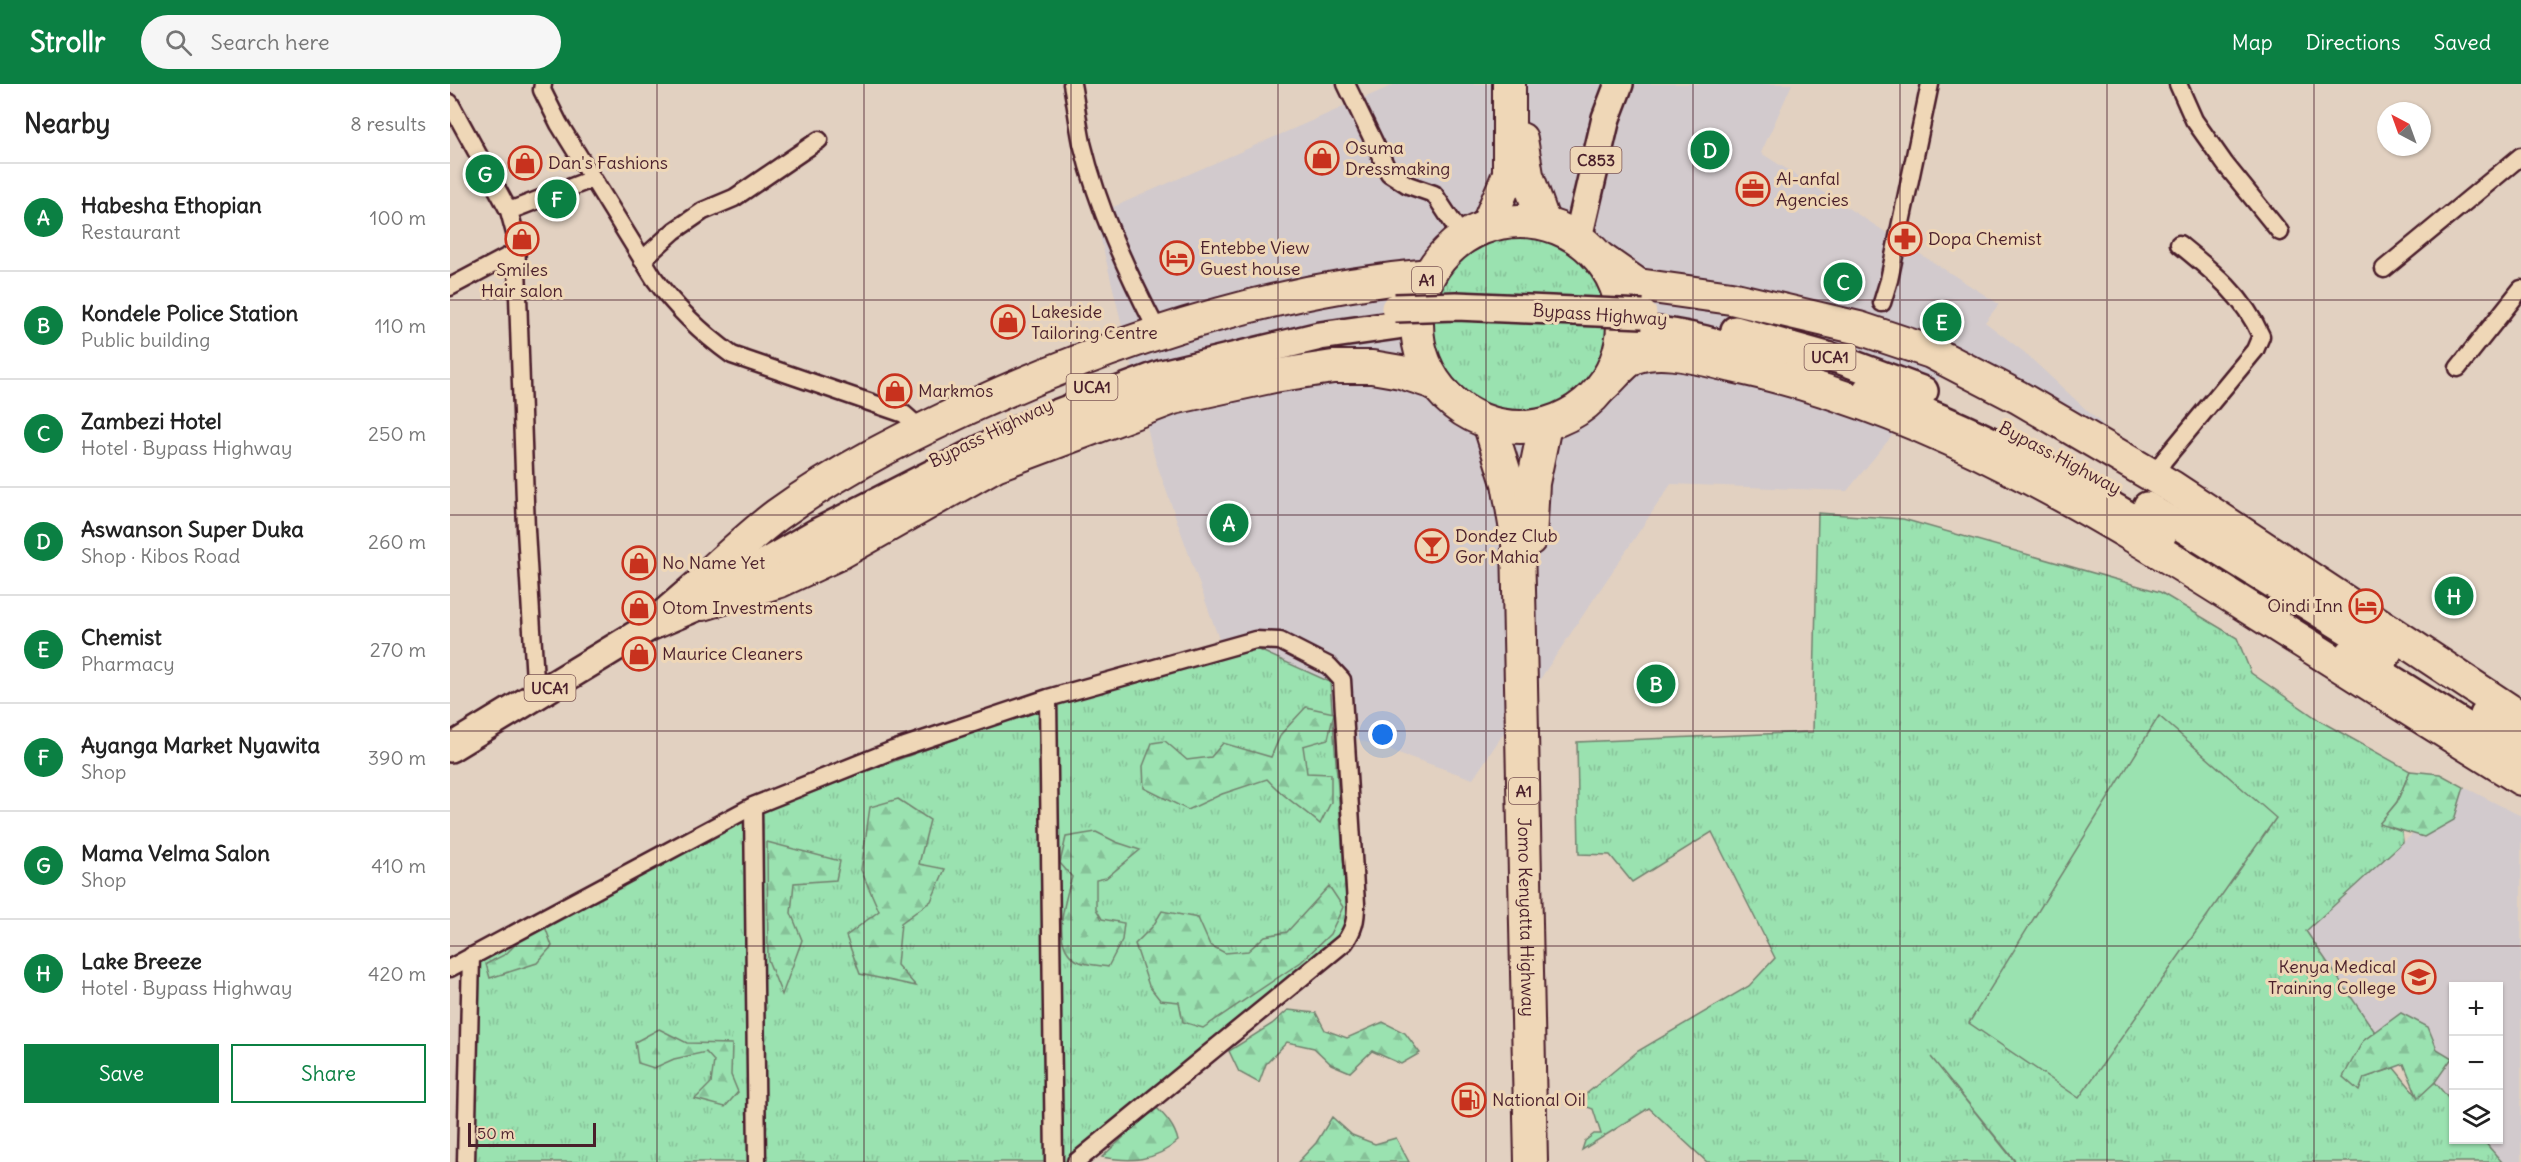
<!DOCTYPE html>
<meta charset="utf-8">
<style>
:root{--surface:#fff;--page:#f6f6f6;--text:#222;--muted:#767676;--line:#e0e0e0;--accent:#0b8043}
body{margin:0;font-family:Delius,sans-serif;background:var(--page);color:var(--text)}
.controls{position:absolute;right:18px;bottom:18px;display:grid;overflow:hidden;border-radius:0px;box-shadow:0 2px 4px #0004}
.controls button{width:54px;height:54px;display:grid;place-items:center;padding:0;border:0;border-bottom:2px solid var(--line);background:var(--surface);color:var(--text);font:30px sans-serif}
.compass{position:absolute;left:1927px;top:18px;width:54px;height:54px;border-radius:50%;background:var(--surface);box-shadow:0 2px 4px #0004;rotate:319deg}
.scale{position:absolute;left:18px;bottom:15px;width:128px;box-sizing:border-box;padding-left:6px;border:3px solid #4a1f2b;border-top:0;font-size:16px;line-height:21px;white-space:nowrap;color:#4a1f2b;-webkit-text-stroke:4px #efd7b7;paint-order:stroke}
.you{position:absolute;left:933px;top:651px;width:21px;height:21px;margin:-15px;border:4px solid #fff;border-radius:50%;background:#1a73e8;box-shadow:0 0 0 9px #1a73e833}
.badge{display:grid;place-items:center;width:39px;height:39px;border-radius:50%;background:var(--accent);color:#fff;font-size:20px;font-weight:700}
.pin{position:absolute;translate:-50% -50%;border:3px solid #fff;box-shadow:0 2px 6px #0006}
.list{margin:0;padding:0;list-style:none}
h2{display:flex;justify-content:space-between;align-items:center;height:78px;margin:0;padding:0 24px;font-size:26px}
h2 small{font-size:20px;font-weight:400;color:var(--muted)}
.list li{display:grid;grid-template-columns:39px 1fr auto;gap:18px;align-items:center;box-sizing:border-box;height:108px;padding:0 24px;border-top:2px solid var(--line)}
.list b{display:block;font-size:22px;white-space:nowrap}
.list p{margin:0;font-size:20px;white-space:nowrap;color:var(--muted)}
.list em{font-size:20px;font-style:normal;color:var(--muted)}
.actions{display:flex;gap:12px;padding:18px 24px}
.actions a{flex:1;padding:14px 0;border:2px solid var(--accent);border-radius:0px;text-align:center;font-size:21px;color:var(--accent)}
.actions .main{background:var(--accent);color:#fff}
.icon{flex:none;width:33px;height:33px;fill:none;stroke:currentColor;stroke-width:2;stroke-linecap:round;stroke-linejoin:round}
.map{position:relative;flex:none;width:2071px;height:1078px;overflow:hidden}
header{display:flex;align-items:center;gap:36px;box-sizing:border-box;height:84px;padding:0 30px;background:var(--accent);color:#fff}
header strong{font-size:28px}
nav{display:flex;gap:33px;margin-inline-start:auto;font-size:21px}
.search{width:420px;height:54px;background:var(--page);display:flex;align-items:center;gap:15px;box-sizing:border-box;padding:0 21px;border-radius:33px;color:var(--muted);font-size:22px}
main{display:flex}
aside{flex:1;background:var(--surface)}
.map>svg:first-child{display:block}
.built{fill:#d2cacd}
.grass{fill:url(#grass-tufts);stroke:#72806e;stroke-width:1.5}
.forest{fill:url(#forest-firs);stroke:#72806e;stroke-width:1.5}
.garden{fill:#9ae2b0;stroke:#72806e;stroke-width:1.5}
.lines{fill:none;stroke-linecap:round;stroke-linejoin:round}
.street-casing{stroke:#4a1f2b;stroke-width:21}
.primary-casing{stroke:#4a1f2b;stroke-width:32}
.highway-casing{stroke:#4a1f2b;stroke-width:36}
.street{stroke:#efd7b7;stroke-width:16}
.primary{stroke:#efd7b7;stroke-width:27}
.highway{stroke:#efd7b7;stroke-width:32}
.primary-bridge-casing{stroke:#4a1f2b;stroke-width:32;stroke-linecap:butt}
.primary-bridge{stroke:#efd7b7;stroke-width:27}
.grid{fill:none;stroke:#4a1f2b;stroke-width:1.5;stroke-opacity:0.55}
.labels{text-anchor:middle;stroke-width:6;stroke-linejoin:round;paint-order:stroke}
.shield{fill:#efd7b7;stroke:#7c5655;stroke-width:1.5}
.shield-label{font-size:16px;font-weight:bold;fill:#4a1f2b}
.poi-label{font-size:18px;fill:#4a1f2b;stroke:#efd7b7;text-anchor:start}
.street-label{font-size:18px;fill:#4a1f2b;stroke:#efd7b7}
</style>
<header>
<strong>Strollr</strong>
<div class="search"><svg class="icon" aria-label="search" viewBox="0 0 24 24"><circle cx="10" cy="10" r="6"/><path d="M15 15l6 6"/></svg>Search here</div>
<nav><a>Map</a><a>Directions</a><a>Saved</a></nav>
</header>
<main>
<aside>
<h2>Nearby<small>8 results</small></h2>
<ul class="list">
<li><span class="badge">A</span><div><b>Habesha Ethopian</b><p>Restaurant</p></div><em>100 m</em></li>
<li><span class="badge">B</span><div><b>Kondele Police Station</b><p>Public building</p></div><em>110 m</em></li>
<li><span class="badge">C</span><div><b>Zambezi Hotel</b><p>Hotel · Bypass Highway</p></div><em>250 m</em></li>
<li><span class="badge">D</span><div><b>Aswanson Super Duka</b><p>Shop · Kibos Road</p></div><em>260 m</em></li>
<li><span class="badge">E</span><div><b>Chemist</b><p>Pharmacy</p></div><em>270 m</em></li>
<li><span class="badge">F</span><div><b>Ayanga Market Nyawita</b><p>Shop</p></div><em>390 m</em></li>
<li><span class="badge">G</span><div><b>Mama Velma Salon</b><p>Shop</p></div><em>410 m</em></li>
<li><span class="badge">H</span><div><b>Lake Breeze</b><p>Hotel · Bypass Highway</p></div><em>420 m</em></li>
</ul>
<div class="actions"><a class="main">Save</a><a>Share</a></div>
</aside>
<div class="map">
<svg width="2071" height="1078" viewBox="0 0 2071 1078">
<defs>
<pattern id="grass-tufts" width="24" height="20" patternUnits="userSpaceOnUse" patternTransform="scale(1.5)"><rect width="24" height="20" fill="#9ae2b0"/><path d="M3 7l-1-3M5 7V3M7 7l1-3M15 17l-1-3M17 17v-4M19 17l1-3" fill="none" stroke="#86c198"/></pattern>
<pattern id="forest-firs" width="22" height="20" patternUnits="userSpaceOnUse" patternTransform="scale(1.5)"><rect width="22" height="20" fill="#9ae2b0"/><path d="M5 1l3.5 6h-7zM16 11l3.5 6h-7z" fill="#86c198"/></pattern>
</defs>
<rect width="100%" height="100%" fill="#e2d1c1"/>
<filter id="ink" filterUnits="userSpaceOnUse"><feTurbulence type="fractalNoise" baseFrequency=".0167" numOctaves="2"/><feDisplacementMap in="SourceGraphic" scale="12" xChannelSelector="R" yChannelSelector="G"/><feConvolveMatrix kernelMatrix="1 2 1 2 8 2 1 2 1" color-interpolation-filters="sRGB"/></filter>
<g filter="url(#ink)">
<path class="built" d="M946 0H1342L1311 69 1549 220 1535 238 1574 268 1708 392 1498 283 1397 407 1221 400 1023 695 884 647 793 623 704 372 645 131Z
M2014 703 2071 732V1078H2052L2033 1056H2048V902H2004L2003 1020 1964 974 1839 1050 1856 847Z"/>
<path class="grass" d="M974 241a97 97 0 1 1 194 0a97 97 0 1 1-194 0Z
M1368 429 1453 435 1710 508 1787 554 1801 589 1872 638 1960 687 1947 718 1930 739 1952 748 1953 758 1856 847 1925 948 1913 957 1914 994 1944 984 1968 1013 1985 998 2003 1020 2004 1056H2033L2052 1078H1566L1481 973 1565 1078H1257L1199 1024 1132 1066 1135 1057 1144 1050H1151L1143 1025 1127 1019 1129 1016 1188 967 1299 902 1325 874 1262 748 1182 798 1160 771 1129 770 1127 658 1363 648Z
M807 565 880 598 898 838 886 857 622 1078H24L28 876 312 726 610 616Z"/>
<path class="forest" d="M856 623 884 629 878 655 853 662 857 689 881 690V718L870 740C853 725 833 713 817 695L772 710 738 726 694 704 693 682 702 659 715 657 737 676 761 673 773 659 821 673 831 650Z
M1960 687 1990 690 2014 703 2004 736 1974 753 1929 740 1947 718Z
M448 715 480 736 469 780 495 785 481 817 451 839 447 881 466 902 410 890 396 852 429 827 411 786 420 723Z
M646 748 666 758 690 766 656 794 646 796V825L652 835 674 839 672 856 658 883C649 881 638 881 630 878 599 865 615 816 622 793L610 779 616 753Z
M317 758 390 777 386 796 344 799 341 829 352 856 332 911 318 876Z
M879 802 893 823 880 850 851 878 753 944 733 938 729 918 710 916 699 902 685 860 703 842 712 827 748 834 760 861 775 869 798 867 815 852 837 848Z
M92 834 102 862 87 879 40 894 36 880 56 870Z
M838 926 866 929 875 946 897 954 933 938 955 949 970 969 951 980 922 967 900 988 881 980 864 964 837 958 816 980 809 999 789 988 779 967 822 940Z
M1951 929 1978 943 1987 965 2002 974 1985 998 1968 1014 1954 980 1914 994 1909 1007 1893 993 1913 957Z
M209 945 237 959 282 960 281 991 288 1008 275 1023 245 1015 261 999 264 977 256 968 224 975 204 984 188 979 185 958Z
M706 1023C716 1033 725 1043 728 1057 704 1078 680 1078 652 1073Z
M882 1033 902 1051 925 1060 946 1054 959 1078H848L866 1059Z"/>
<path class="garden" d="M1709 632 1826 734 1629 1014 1519 939Z"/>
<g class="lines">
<g class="street-casing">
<path id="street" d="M93 0 92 6 109 40 204 194C225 223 253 250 282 271L454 330 471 345
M622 0C626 20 628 40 632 59 648 125 677 188 708 248
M896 0 939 89 958 101 984 110 1013 154
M1728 0 1744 36 1775 80 1830 148
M0 19 59 127 66 153 76 446 86 613
M59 127 142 95
M192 176 224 147 253 127 284 114 369 56
M1934 185 2071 72
M0 203 66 168
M1432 219 1439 196 1480 0
M2008 284 2071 205
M1704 393 1714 376 1805 266 1811 252C1794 212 1761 186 1729 160
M598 614 604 1078
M303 722 307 1078
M0 884 303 722 443 666 598 614 805 556 830 557 879 582 892 596 906 820C906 836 904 845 895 858L626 1078
M16 1078 21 872"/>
</g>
<g class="primary-casing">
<path id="primary" d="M1128 154 1156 34 1169 0
M1193 246C1242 248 1296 268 1343 282
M1285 246 1391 276 1474 307
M1417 306C1522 342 1618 394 1712 452
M1697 422 1937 571
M213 530 259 490 277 481
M1900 569 2071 676
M2034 631 2071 654
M0 664 199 543 253 520 271 504 366 449 582 339 712 290 870 252 947 241"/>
</g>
<g class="highway-casing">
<g id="highway">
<path d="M1071 55 1077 91 1094 139"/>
<circle cx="1070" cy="240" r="103"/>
<path d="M1037 142 1059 90V0"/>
<path d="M1151 175 1188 201 1281 214 1409 244 1481 268 1568 313 1722 403 2071 634"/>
<path d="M1154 301C1163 293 1174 278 1185 273 1214 262 1254 276 1283 282 1480 324 1652 430 1820 537 1903 590 1987 643 2071 695"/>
<path id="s1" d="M1039 339 1058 399 1068 458 1081 1078"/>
<path d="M1080 455 1083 399 1095 341"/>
<path d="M259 490C281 470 303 449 327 431 389 386 459 351 529 319 670 255 823 205 979 191"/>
<path d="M253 520 330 497 386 471 545 381 723 314 824 292 883 283H922L951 288 984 299"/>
</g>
</g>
<use href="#street" class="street"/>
<use href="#primary" class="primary"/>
<use href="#highway" class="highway"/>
<g class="primary-bridge-casing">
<path id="primary-bridge" d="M945 224 1006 222 1193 230"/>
</g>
<use href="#primary-bridge" class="primary-bridge"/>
</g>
</g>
<path class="grid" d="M207 0V1078M414 0V1078M621 0V1078M828 0V1078M1036 0V1078M1243 0V1078M1450 0V1078M1657 0V1078M1864 0V1078M0 216H2071M0 431H2071M0 647H2071M0 862H2071"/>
<defs>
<g id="shop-ring" transform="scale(1.725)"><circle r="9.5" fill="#efd7b7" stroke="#c8321e" stroke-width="1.5"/><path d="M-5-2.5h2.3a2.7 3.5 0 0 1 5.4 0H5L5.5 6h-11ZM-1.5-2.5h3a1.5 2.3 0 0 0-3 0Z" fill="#c8321e"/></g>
<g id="office-ring" transform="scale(1.725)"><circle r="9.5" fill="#efd7b7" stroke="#c8321e" stroke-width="1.5"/><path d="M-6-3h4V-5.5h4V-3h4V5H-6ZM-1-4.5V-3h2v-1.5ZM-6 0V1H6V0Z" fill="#c8321e"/></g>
<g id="pharmacy-ring" transform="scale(1.725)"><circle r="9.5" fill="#efd7b7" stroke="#c8321e" stroke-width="1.5"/><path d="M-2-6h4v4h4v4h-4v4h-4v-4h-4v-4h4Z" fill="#c8321e"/></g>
<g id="hotel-ring" transform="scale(1.725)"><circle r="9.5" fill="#efd7b7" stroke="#c8321e" stroke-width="1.5"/><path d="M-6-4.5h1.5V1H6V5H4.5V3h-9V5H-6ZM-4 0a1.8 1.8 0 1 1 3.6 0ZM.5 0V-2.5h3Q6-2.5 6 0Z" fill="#c8321e"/></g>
<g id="bar-ring" transform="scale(1.725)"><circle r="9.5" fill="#efd7b7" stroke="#c8321e" stroke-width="1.5"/><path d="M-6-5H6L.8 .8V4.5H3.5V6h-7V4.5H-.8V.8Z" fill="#c8321e"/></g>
<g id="university-ring" transform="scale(1.725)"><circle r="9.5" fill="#efd7b7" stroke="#c8321e" stroke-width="1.5"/><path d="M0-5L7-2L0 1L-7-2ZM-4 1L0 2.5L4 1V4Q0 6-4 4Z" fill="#c8321e"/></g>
<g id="fuel-ring" transform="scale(1.725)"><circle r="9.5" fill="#efd7b7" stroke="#c8321e" stroke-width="1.5"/><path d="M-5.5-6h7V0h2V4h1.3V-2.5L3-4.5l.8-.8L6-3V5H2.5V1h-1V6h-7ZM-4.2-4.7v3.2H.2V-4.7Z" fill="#c8321e"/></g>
</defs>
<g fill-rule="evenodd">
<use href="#shop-ring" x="872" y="74"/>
<use href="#shop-ring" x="75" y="79"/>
<use href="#office-ring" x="1303" y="105"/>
<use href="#shop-ring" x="72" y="155"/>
<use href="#pharmacy-ring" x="1455" y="155"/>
<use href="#hotel-ring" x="727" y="174"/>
<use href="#shop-ring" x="558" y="238"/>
<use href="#shop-ring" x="445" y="307"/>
<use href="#bar-ring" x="982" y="462"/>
<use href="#shop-ring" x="189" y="479"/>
<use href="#hotel-ring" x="1916" y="522"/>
<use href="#shop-ring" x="189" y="524"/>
<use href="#shop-ring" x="189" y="570"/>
<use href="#university-ring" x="1969" y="893"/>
<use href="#fuel-ring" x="1019" y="1016"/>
</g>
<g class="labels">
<g class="shield">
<rect x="1120.5" y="63" width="51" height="26" rx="4.5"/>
<rect x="962" y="183" width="30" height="26" rx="4.5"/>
<rect x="1354.5" y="260" width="51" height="26" rx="4.5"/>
<rect x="616.5" y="290" width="51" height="26" rx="4.5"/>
<rect x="74.5" y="591" width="51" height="26" rx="4.5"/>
<rect x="1059" y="694" width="30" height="26" rx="4.5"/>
</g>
<g class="shield-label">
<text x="1146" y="82">C853</text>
<text x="977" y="202">A1</text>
<text x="1380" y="279">UCA1</text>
<text x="642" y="309">UCA1</text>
<text x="100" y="610">UCA1</text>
<text x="1074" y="713">A1</text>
</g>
<g class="poi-label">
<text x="895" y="70">Osuma<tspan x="895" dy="21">Dressmaking</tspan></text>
<text x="98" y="85">Dan's Fashions</text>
<text x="1326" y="101">Al-anfal<tspan x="1326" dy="21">Agencies</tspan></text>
<text x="1478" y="161">Dopa Chemist</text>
<text x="750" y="170">Entebbe View<tspan x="750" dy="21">Guest house</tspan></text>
<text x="72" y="192" text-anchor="middle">Smiles<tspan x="72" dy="21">Hair salon</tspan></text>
<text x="581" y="234">Lakeside<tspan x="581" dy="21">Tailoring Centre</tspan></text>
<text x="468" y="313">Markmos</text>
<text x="1005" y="458">Dondez Club<tspan x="1005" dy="21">Gor Mahia</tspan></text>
<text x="212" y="485">No Name Yet</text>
<text x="1893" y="528" text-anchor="end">Oindi Inn</text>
<text x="212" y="530">Otom Investments</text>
<text x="212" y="576">Maurice Cleaners</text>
<text x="1946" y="889" text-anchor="end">Kenya Medical<tspan x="1946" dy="21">Training College</tspan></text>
<text x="1042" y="1022">National Oil</text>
</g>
<g class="street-label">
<text transform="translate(1150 231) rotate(4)" y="6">Bypass Highway</text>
<text transform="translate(541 349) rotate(-26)" y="6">Bypass Highway</text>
<text transform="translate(1610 374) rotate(28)" y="6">Bypass Highway</text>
<text dy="6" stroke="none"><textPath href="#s1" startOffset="498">Jomo Kenyatta Highway</textPath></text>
</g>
</g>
</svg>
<div class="controls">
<button>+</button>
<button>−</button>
<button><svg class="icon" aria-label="layers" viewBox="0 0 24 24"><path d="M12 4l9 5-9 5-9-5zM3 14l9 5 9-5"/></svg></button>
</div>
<svg class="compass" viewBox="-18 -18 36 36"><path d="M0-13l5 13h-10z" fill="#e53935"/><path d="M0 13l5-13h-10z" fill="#767676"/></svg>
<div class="scale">50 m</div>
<div class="you"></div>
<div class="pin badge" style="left:779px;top:439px">A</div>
<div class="pin badge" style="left:1206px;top:600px">B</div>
<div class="pin badge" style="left:1393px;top:198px">C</div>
<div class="pin badge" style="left:1260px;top:66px">D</div>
<div class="pin badge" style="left:1492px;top:238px">E</div>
<div class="pin badge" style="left:107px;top:115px">F</div>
<div class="pin badge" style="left:35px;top:90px">G</div>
<div class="pin badge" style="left:2004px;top:512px">H</div>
</div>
</main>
